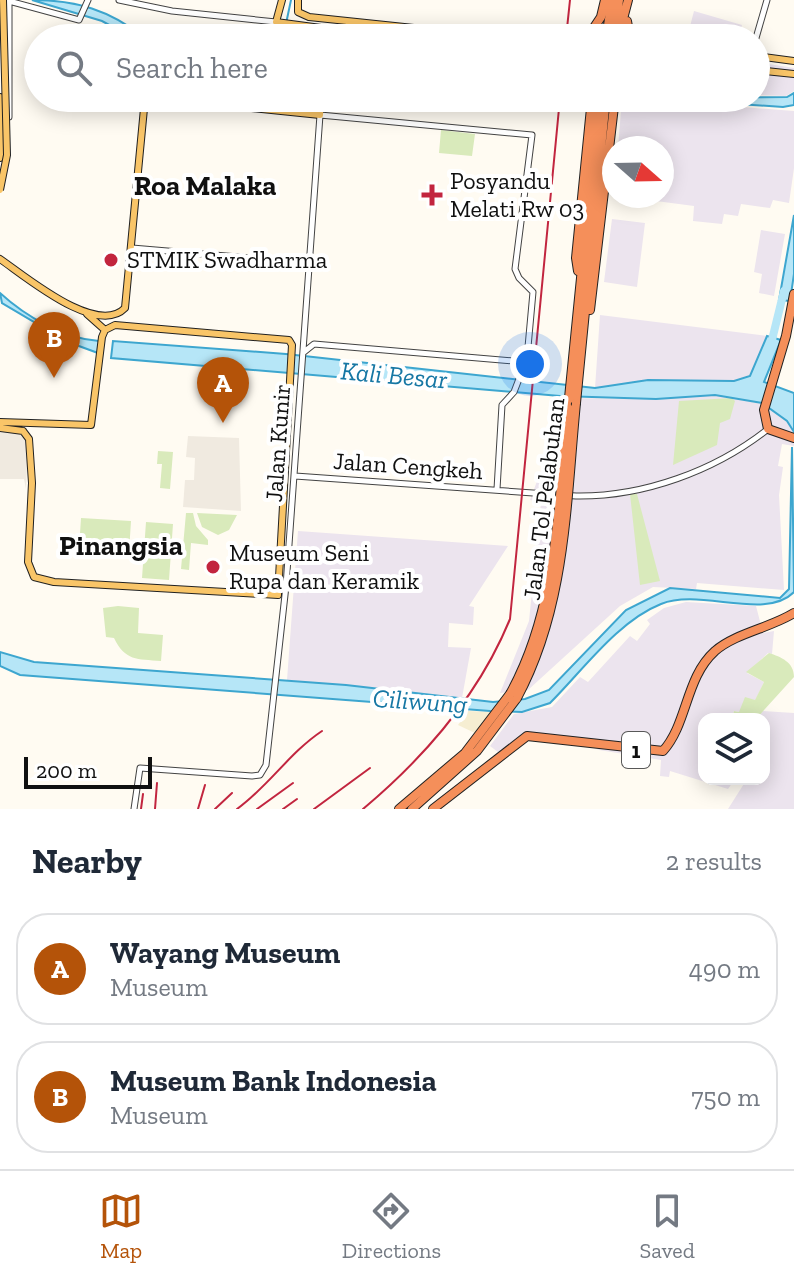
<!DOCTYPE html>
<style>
:root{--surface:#fff;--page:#f2f2f3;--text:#1f2937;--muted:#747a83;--line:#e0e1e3;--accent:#b45309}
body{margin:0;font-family:"Zilla Slab",serif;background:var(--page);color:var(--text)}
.controls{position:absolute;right:24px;bottom:24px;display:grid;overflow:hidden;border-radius:16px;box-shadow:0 4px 20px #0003}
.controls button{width:72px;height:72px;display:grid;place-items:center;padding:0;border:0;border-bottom:2px solid var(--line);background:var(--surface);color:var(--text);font:40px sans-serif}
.compass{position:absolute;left:602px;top:136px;width:72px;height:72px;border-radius:50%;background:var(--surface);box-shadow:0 4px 20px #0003;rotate:110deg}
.scale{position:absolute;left:24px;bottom:20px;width:128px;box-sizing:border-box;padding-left:8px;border:4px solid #101010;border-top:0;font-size:22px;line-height:28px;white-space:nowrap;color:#101010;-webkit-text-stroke:6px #fff;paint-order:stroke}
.you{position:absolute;left:530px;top:364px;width:28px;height:28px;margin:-20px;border:6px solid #fff;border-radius:50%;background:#1a73e8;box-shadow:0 0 0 12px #1a73e833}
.badge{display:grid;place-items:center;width:52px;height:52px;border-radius:50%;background:var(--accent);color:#fff;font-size:26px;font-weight:700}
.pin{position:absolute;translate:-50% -66px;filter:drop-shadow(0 2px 4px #0008)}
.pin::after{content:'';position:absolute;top:42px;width:28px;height:24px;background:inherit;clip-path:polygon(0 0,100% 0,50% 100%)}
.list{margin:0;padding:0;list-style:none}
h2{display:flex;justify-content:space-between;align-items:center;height:104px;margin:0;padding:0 32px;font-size:34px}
h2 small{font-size:26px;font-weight:400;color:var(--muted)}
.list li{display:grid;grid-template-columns:52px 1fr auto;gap:24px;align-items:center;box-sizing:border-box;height:112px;margin:0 16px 16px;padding:0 16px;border:2px solid var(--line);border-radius:32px}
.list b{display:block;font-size:30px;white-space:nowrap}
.list p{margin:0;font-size:26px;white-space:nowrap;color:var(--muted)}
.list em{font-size:26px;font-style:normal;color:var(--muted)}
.icon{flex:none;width:44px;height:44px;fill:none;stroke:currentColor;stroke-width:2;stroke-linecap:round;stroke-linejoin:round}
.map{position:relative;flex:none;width:794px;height:809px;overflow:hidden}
.search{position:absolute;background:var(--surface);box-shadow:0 4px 20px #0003;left:24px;right:24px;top:24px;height:88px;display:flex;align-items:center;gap:20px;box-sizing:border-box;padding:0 28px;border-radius:44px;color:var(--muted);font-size:30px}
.sheet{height:360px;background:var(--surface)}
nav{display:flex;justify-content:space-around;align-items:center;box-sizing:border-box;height:112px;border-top:2px solid var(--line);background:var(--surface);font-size:22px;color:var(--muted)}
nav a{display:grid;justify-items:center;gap:4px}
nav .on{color:var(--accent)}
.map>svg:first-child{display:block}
.industrial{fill:#ece4ee}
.farmland{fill:#f6eed2}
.green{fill:#d9eabb}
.plaza{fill:#f0eae0}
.water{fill:#b6e6f7;stroke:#3da6cf;stroke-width:2}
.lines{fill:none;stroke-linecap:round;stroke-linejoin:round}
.stream{stroke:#3da6cf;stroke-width:2}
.river{stroke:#b6e6f7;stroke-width:8}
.minor-casing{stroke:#434343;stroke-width:7}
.major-casing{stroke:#212121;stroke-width:8}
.highway-casing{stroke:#212121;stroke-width:10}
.minor{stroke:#fff;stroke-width:5}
.major{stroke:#f9c568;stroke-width:6}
.highway{stroke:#f58f5a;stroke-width:8}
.rail{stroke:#c2253f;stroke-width:2}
.major-bridge-casing{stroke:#212121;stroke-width:8;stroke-linecap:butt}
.highway-bridge-casing{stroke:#212121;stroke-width:10;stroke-linecap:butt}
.major-bridge{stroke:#f9c568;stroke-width:6}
.highway-bridge{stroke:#f58f5a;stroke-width:8}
.poi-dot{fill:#c2253f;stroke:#fff;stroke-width:3}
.labels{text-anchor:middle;stroke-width:8;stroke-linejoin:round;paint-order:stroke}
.shield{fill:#fff;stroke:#585858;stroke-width:2}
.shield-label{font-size:22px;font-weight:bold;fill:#101010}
.poi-label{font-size:24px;fill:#101010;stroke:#fff;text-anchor:start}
.street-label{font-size:24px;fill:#101010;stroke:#fff}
.water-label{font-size:26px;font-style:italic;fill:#1677a4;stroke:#fff}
.quarter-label{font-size:28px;font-weight:bold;fill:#101010;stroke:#fff}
</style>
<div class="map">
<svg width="794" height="809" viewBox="0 0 794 809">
<rect width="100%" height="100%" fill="#fffbf2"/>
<path class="industrial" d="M694 11 742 25 738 38H687Z
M756 62 794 68V91L786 96 756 95Z
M622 98 794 111V168L789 203 773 200 770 208 741 204 738 216 724 214 722 224 693 221 694 206 618 196H662V148H618Z
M612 219 645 223 637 287 604 282Z
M761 230 785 234 774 296 759 293 762 274 754 272Z
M600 315 767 336 750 376 734 381 648 380 595 388Z
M715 395 762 404 787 422 794 432V446L782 444 778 466 783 467 779 495 784 590 697 583 696 589 653 587 620 606 528 690 500 693 529 621 541 502 530 500 568 398 656 399Z
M298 531 508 546 469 606 474 607 473 625 449 623 448 647 471 648 462 698 287 680Z
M686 602 756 606 763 633 774 631 772 654 768 653 747 673 764 682 755 701 739 712 734 711 732 719H704V779H735L728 789 670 771 669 777 660 776 661 760 599 750 563 736 528 732 498 752 490 746 514 714 552 707 580 677 588 682 630 636 637 641 650 624 647 620 664 608Z
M763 711 794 713V809H728L747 779H764V719H756Z"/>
<path class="farmland" d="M468 711 493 712 477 734 458 725Z"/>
<path class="green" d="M441 130 475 134 472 156 439 153Z
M732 398 735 401 730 419 720 423 717 445 673 465 679 401Z
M158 451 173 452 170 489 160 488 162 464H157Z
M630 494H637L660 581 640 585Z
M186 513H193L196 526 208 540V545L191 543 189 570 181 569Z
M197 513 237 515 229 530 218 535 202 527Z
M81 518 131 521 129 552 79 549Z
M146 522 173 524 169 580 142 578Z
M118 606 139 608 138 633 163 635 161 661C137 659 125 661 114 638L106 637 103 608Z
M769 653C781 657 794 662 794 677L756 719H732L734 711 739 712 745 697 755 700 764 682 746 672Z"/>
<path class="plaza" d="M0 429 21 432 28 443 26 489 24 479H0Z
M188 436 239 438 241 511 183 507 185 480H194L195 458 186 457Z"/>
<path class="water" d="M32 0C76 0 110 10 145 38H133L102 21Z
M794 93V105L783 107 649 98 787 97Z
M794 215V274L790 301 779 300Z
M0 293C25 316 64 339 99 341L98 353 68 342 2 303Z
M767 336 781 340 764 382 794 393V432L787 421 762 403 715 395 656 399 560 396 111 358 113 341 286 354 595 388 648 380 734 381 750 376Z
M792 447 794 592C766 621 700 588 661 604 618 621 583 670 550 703L522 712 490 711 20 675 0 666V652L34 662 346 685 493 702 525 699 549 690 626 610 670 588 780 598 789 589Z"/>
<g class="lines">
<path class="stream" d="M283 38 291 0"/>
<path class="river" d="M770 348 784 291"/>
<g class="minor-casing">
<path id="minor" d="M119 0 172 11 276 22
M9 1 79 20 88 0
M756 38 767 0
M9 117V2
M132 248 309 263
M304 352 314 344 525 362
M295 476 576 496C643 497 715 471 768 429
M134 809 140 768 252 776 260 775 266 765 286 586 320 115 532 135 515 269 519 278 533 292 527 358 514 392 502 405 497 489"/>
</g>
<g class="major-casing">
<path id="major" d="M282 0 276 22 396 38
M298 0V12L309 17 509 38
M302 27 315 38
M756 56 794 61
M756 70 794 74
M0 97V158
M154 98 320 115 321 98
M0 259C25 276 97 337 125 308L145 98
M87 314 105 330
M0 422 91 425 102 337 105 330 115 325 289 340 292 345 278 595 54 582 34 577 28 562 32 483 29 439 23 431
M0 428 23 431"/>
</g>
<g class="highway-casing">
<path id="highway" d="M627 21 630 38
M587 38 601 17 605 0
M606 38 612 0
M614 38 619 0
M618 38 628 0
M578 271 576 258 592 98
M794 294 786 336 764 410 768 429 794 438
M590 310 615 98
M576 403 606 98
M568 408 599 98
M399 809 465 753 510 694
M412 809 477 751 517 698
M433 809 527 736 663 751C688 723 685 678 715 651 736 633 770 628 794 613"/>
</g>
<use href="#minor" class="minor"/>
<use href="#major" class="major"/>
<use href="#highway" class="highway"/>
<path class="rail" d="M566 38 570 0
M141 809 143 794
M155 809 157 783
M198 809 205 785
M215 809 232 793
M237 809C269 786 289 753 322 731
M257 809 293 783
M283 809 297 799
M314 809 370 768
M363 809C425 757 479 695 510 619L560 98"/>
<g class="major-bridge-casing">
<path id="major-bridge" d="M0 190 7 155 3 0"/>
</g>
<g class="highway-bridge-casing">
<path id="highway-bridge" d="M510 694C558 608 558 504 568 408
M517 698C566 607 566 504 576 403"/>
</g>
<use href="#major-bridge" class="major-bridge"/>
<use href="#highway-bridge" class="highway-bridge"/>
</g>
<g class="poi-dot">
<path d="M428 183h8v8h8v8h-8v8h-8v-8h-8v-8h8z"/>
<circle cx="111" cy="260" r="8"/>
<circle cx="213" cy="567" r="8"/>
</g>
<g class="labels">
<rect class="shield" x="622" y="732" width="28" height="36" rx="6"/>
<g class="shield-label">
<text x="636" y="758">1</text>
</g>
<g class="poi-label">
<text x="450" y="189">Posyandu<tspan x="450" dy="28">Melati Rw 03</tspan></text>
<text x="127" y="268">STMIK Swadharma</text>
<text x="229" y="561">Museum Seni<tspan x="229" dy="28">Rupa dan Keramik</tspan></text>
</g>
<g class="street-label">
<text transform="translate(278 443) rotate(-86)" y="8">Jalan Kunir</text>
<text transform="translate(408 466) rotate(4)" y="8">Jalan Cengkeh</text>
<text transform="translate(544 499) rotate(-83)" y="8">Jalan Tol Pelabuhan</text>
</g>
<g class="water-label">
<text transform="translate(394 375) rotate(5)" y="9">Kali Besar</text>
<text transform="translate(420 701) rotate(4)" y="9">Ciliwung</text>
</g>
<g class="quarter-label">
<text x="205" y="195">Roa Malaka</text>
<text x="121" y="555">Pinangsia</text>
</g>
</g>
</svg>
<div class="controls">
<button><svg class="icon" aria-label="layers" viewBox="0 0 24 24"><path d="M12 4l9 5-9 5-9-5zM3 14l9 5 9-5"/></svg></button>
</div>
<svg class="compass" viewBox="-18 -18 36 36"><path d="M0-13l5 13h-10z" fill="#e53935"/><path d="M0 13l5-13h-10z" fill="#747a83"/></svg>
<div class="scale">200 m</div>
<div class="you"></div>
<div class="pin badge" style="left:223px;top:423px">A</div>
<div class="pin badge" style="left:54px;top:378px">B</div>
<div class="search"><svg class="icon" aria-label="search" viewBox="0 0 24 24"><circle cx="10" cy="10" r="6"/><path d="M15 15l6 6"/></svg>Search here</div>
</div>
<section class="sheet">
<h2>Nearby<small>2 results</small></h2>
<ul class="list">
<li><span class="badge">A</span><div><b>Wayang Museum</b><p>Museum</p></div><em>490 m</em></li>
<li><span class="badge">B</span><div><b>Museum Bank Indonesia</b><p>Museum</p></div><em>750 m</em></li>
</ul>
</section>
<nav>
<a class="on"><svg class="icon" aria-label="map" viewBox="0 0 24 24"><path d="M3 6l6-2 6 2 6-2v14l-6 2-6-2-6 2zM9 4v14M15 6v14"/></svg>Map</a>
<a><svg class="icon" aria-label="directions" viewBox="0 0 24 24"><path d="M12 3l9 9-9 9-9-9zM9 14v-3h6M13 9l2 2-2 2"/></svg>Directions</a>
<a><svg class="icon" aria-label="saved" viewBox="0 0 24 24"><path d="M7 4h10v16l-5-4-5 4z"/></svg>Saved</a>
</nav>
